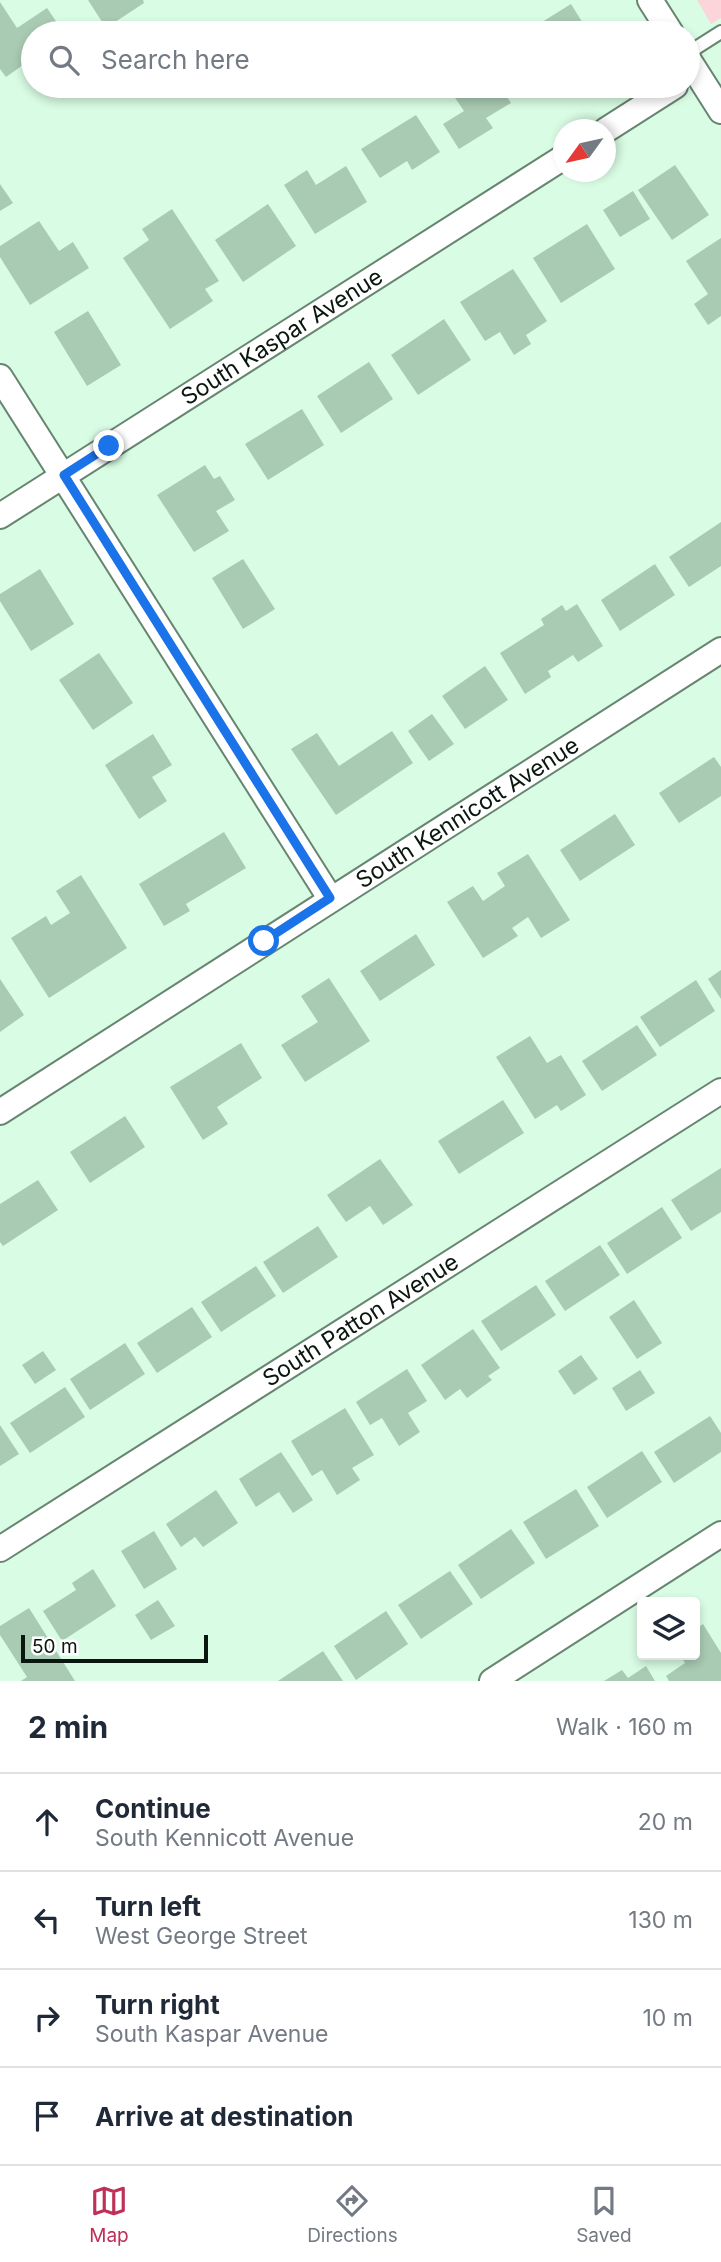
<!DOCTYPE html>
<meta charset="utf-8">
<style>
:root{--surface:#fff;--page:#f2f2f3;--text:#1f2937;--muted:#747a83;--line:#e0e1e3;--accent:#bf3058}
body{margin:0;font-family:Inter,sans-serif;background:var(--page);color:var(--text)}
.controls{position:absolute;right:21px;bottom:21px;display:grid;overflow:hidden;border-radius:7px;box-shadow:0 4px 10px #0003}
.controls button{width:63px;height:63px;display:grid;place-items:center;padding:0;border:0;border-bottom:2px solid var(--line);background:var(--surface);color:var(--text);font:35px sans-serif}
.compass{position:absolute;left:553px;top:119px;width:63px;height:63px;border-radius:50%;background:var(--surface);box-shadow:0 4px 10px #0003;rotate:237deg}
.scale{position:absolute;left:21px;bottom:18px;width:187px;box-sizing:border-box;padding-left:7px;border:4px solid #0a170f;border-top:0;font-size:19px;line-height:24px;white-space:nowrap;color:#0a170f;-webkit-text-stroke:5px #fff;paint-order:stroke}
.stop{position:absolute;width:21px;height:21px;margin:-16px;border:5px solid #1a73e8;border-radius:50%;background:#fff}
.stop.end{background:#1a73e8;border-color:#fff;box-shadow:0 2px 7px #0008}
.list{margin:0;padding:0;list-style:none}
h2{display:flex;justify-content:space-between;align-items:center;height:91px;margin:0;padding:0 28px;font-size:30px}
h2 small{font-size:23px;font-weight:400;color:var(--muted)}
.list li{display:grid;grid-template-columns:46px 1fr auto;gap:21px;align-items:center;box-sizing:border-box;height:98px;padding:0 28px;border-top:2px solid var(--line)}
.list b{display:block;font-size:26px;white-space:nowrap}
.list p{margin:0;font-size:23px;white-space:nowrap;color:var(--muted)}
.list em{font-size:23px;font-style:normal;color:var(--muted)}
.icon{flex:none;width:38px;height:38px;fill:none;stroke:currentColor;stroke-width:2;stroke-linecap:round;stroke-linejoin:round}
.map{position:relative;flex:none;width:721px;height:1681px;overflow:hidden}
.search{position:absolute;background:var(--surface);box-shadow:0 4px 10px #0003;left:21px;right:21px;top:21px;height:77px;display:flex;align-items:center;gap:18px;box-sizing:border-box;padding:0 24px;border-radius:38px;color:var(--muted);font-size:26px}
.sheet{height:483px;background:var(--surface)}
nav{display:flex;justify-content:space-around;align-items:center;box-sizing:border-box;height:98px;border-top:2px solid var(--line);background:var(--surface);font-size:19px;color:var(--muted)}
nav a{display:grid;justify-items:center;gap:4px}
nav .on{color:var(--accent)}
.map>svg:first-child{display:block}
.green{fill:#fbd5da}
.building{fill:#a9cab3}
.lines{fill:none;stroke-linecap:round;stroke-linejoin:round}
.service-casing{stroke:#678570;stroke-width:16}
.minor-casing{stroke:#678570;stroke-width:28}
.service{stroke:#fff;stroke-width:12}
.minor{stroke:#fff;stroke-width:24}
.route{stroke:#1a73e8;stroke-width:9}
.labels{text-anchor:middle;stroke-width:5;stroke-linejoin:round;paint-order:stroke}
.street-label{font-size:23px;fill:#0a170f;stroke:#fff}
</style>
<div class="map">
<svg width="721" height="1681" viewBox="0 0 721 1681">
<rect width="100%" height="100%" fill="#d9fce4"/>
<path class="green" d="M697 0H721V18L711 24Z"/>
<path class="building" d="M88 0H143L144 3 106 28Z
M0 2 17 28 47 8 64 33H33V58L6 77 0 69Z
M571 4 589 33H538L534 27Z
M447 86H500L511 103 486 118 493 128 459 149 443 124 464 111Z
M416 115 440 152 412 170 407 161 380 178 361 149Z
M675 165 709 215 672 240 638 190Z
M346 166 367 202 315 234 284 185 307 170 316 185Z
M0 184 13 203 0 211Z
M633 191 650 219 620 237 603 210Z
M268 204 296 246 243 282 215 240Z
M172 209 219 281 205 289 213 301 170 329 123 258 149 240 142 229Z
M39 221 59 251 73 242 89 268 30 305 0 257V246Z
M587 224 615 269 561 303 533 258Z
M721 238V316L708 325 694 304 708 294 686 261Z
M513 269 547 321 526 335 531 344 514 355 500 332 485 341 460 302Z
M88 311 121 365 87 386 54 332Z
M444 319 471 360 418 395 391 355Z
M369 362 393 399 341 433 317 396Z
M302 409 324 445 268 480 245 444Z
M205 465 214 479 220 476 235 500 216 511 229 531 194 552 157 495Z
M721 522V566L689 587 669 557Z
M243 559 275 609 243 629 212 578Z
M655 564 675 595 620 631 601 600Z
M40 569 74 624 31 651 0 601V594Z
M577 604 603 646 578 662 573 655 548 671 551 677 525 694 500 653 544 625 541 619 562 605 566 611Z
M99 653 133 703 93 730 59 680Z
M485 666 508 700 465 729 442 696Z
M432 714 454 744 429 761 408 731Z
M392 731 413 763 336 815 291 749 317 733 339 766Z
M153 734 172 765 152 777 167 801 139 819 105 765Z
M714 757 721 767V796L679 823 659 793Z
M615 814 635 845 580 881 560 850Z
M224 832 246 868 186 904 190 911 164 926 139 884Z
M528 854 570 920 541 938 528 917 512 928 518 936 483 958 447 902 473 886 483 901 505 886 497 873Z
M81 875 127 948 49 998 11 938 46 916 51 925 70 913 56 891Z
M416 934 435 965 380 1001 360 971Z
M721 970V999L708 979Z
M329 978 370 1041 305 1082 281 1045 318 1022 301 996Z
M0 979 24 1015 0 1032Z
M696 980 715 1011 660 1047 640 1017Z
M637 1025 657 1055 602 1091 582 1061Z
M530 1036 547 1063 561 1055 586 1095 561 1111 557 1105 535 1119 496 1057Z
M241 1043 262 1078 217 1107 228 1124 203 1140 170 1087Z
M503 1100 524 1133 459 1174 438 1141Z
M125 1116 145 1147 90 1183 70 1152Z
M380 1159 413 1205 383 1225 370 1206 346 1222 327 1195Z
M721 1168V1212L691 1231 671 1200Z
M38 1180 58 1210 3 1246 0 1242V1204Z
M662 1207 682 1238 627 1274 607 1243Z
M318 1226 338 1257 283 1293 263 1262Z
M600 1245 620 1275 565 1311 545 1281Z
M256 1266 276 1296 221 1332 201 1302Z
M536 1285 556 1315 501 1351 481 1321Z
M634 1300 662 1343 637 1359 609 1317Z
M192 1307 212 1337 157 1373 137 1343Z
M473 1329 500 1368 488 1376 492 1380 467 1398 460 1389 445 1400 421 1365Z
M125 1343 145 1374 90 1410 70 1379Z
M43 1351 56 1370 35 1384 22 1365Z
M581 1355 598 1379 574 1395 558 1371Z
M407 1369 427 1401 408 1413 420 1432 399 1446 382 1418 370 1425 356 1402Z
M640 1370 655 1393 626 1411 612 1388Z
M65 1387 85 1417 30 1453 10 1423Z
M345 1408 374 1455 352 1468 360 1480 337 1495 322 1470 312 1476 291 1441Z
M710 1416 721 1433V1452L674 1483 654 1452Z
M0 1425 19 1454 0 1466Z
M642 1451 662 1482 607 1518 587 1487Z
M281 1452 313 1500 293 1513 279 1492 256 1507 239 1479Z
M576 1489 599 1526 546 1559 523 1522Z
M216 1490 238 1523 203 1547 195 1537 181 1547 166 1524Z
M511 1529 535 1563 481 1599 458 1565Z
M154 1531 177 1569 144 1589 121 1551Z
M93 1569 116 1606 62 1641 43 1611 76 1590 72 1583Z
M450 1571 473 1604 421 1639 398 1605Z
M158 1600 175 1626 151 1640 135 1615Z
M29 1608 75 1681H21L27 1677 0 1635V1626Z
M386 1611 408 1644 356 1680 334 1646Z
M703 1624 721 1653V1681H669L666 1676 685 1663 680 1655H695V1630Z
M323 1651 343 1681H278Z
M646 1666 655 1681H604L622 1670 628 1678Z"/>
<g class="lines">
<g class="service-casing">
<path id="service" d="M688 53 721 32"/>
</g>
<g class="minor-casing">
<g id="minor">
<path d="M650 0 671 33"/>
<path d="M688 59 721 111"/>
<path d="M606 130 675 86"/>
<path d="M0 377 330 898"/>
<path id="s1" d="M0 516 564 157"/>
<path id="s2" d="M0 1112 721 650"/>
<path id="s3" d="M0 1549 721 1091"/>
<path d="M492 1681 721 1534"/>
</g>
</g>
<use href="#service" class="service"/>
<use href="#minor" class="minor"/>
</g>
<g class="lines">
<path class="route" d="M109 446 64 475 330 898 264 941"/>
</g>
<g class="labels">
<g class="street-label">
<text dy="8" stroke="none"><textPath href="#s1" startOffset="334">South Kaspar Avenue</textPath></text>
<text dy="8" stroke="none"><textPath href="#s2" startOffset="555">South Kennicott Avenue</textPath></text>
<text dy="8" stroke="none"><textPath href="#s3" startOffset="427">South Patton Avenue</textPath></text>
</g>
</g>
</svg>
<div class="controls">
<button><svg class="icon" aria-label="layers" viewBox="0 0 24 24"><path d="M12 4l9 5-9 5-9-5zM3 14l9 5 9-5"/></svg></button>
</div>
<svg class="compass" viewBox="-18 -18 36 36"><path d="M0-13l5 13h-10z" fill="#e53935"/><path d="M0 13l5-13h-10z" fill="#747a83"/></svg>
<div class="scale">50 m</div>
<div class="stop" style="left:264px;top:941px"></div>
<div class="stop end" style="left:109px;top:446px"></div>
<div class="search"><svg class="icon" aria-label="search" viewBox="0 0 24 24"><circle cx="10" cy="10" r="6"/><path d="M15 15l6 6"/></svg>Search here</div>
</div>
<section class="sheet">
<h2>2 min<small>Walk · 160 m</small></h2>
<ul class="list">
<li><svg class="icon" aria-label="ahead" viewBox="0 0 24 24"><path d="M12 20V5M6 11l6-6 6 6"/></svg><div><b>Continue</b><p>South Kennicott Avenue</p></div><em>20 m</em></li>
<li><svg class="icon" aria-label="left" viewBox="0 0 24 24"><path d="M17 20v-9H6M10 6l-5 5 5 5"/></svg><div><b>Turn left</b><p>West George Street</p></div><em>130 m</em></li>
<li><svg class="icon" aria-label="right" viewBox="0 0 24 24"><path d="M7 20v-9h11M14 6l5 5-5 5"/></svg><div><b>Turn right</b><p>South Kaspar Avenue</p></div><em>10 m</em></li>
<li><svg class="icon" aria-label="arrive" viewBox="0 0 24 24"><path d="M6 21V4h12l-3 4 3 4H6"/></svg><div><b>Arrive at destination</b></div></li>
</ul>
</section>
<nav>
<a class="on"><svg class="icon" aria-label="map" viewBox="0 0 24 24"><path d="M3 6l6-2 6 2 6-2v14l-6 2-6-2-6 2zM9 4v14M15 6v14"/></svg>Map</a>
<a><svg class="icon" aria-label="directions" viewBox="0 0 24 24"><path d="M12 3l9 9-9 9-9-9zM9 14v-3h6M13 9l2 2-2 2"/></svg>Directions</a>
<a><svg class="icon" aria-label="saved" viewBox="0 0 24 24"><path d="M7 4h10v16l-5-4-5 4z"/></svg>Saved</a>
</nav>
